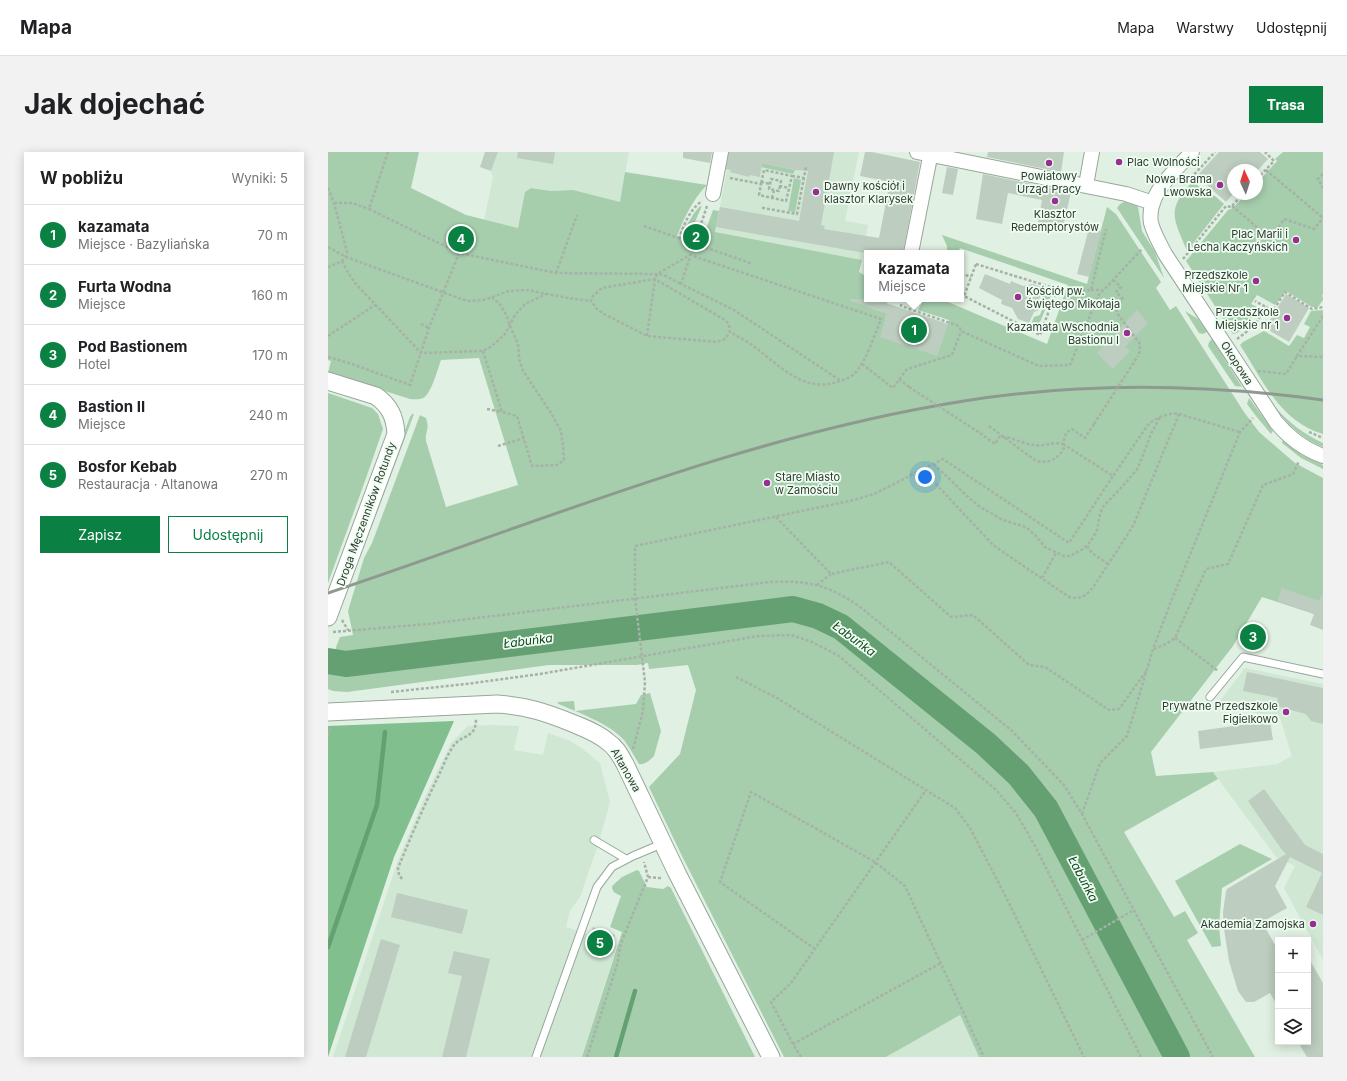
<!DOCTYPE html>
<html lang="pl">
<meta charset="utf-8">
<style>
:root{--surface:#fff;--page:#f2f2f2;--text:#202124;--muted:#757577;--line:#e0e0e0;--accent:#0b8043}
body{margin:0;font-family:Inter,sans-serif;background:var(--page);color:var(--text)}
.controls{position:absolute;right:12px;bottom:12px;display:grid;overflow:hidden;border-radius:0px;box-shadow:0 2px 10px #0003}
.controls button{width:36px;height:36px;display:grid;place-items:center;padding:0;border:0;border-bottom:1px solid var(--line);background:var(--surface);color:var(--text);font:20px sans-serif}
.compass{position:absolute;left:899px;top:12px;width:36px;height:36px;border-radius:50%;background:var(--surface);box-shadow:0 2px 10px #0003;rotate:356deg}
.you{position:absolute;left:597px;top:325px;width:14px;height:14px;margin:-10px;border:3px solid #fff;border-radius:50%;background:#1a73e8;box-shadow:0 0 0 6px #1a73e833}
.badge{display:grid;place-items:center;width:26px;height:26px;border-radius:50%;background:var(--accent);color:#fff;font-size:13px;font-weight:700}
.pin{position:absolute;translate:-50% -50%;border:2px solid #fff;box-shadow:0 1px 4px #0006}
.popup{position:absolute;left:536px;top:98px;width:100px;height:52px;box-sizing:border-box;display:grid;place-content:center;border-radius:0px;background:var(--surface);filter:drop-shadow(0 1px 3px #0005);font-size:13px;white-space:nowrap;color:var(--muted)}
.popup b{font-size:15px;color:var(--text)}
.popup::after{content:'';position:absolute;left:50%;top:100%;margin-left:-8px;border:8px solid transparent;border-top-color:var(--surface)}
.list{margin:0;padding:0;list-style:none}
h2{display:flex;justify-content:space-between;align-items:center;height:52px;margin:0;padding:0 16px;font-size:17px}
h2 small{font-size:13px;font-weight:400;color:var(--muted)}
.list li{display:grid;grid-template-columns:26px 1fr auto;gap:12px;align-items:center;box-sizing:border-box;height:60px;padding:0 16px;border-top:1px solid var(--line)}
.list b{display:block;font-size:15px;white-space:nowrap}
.list p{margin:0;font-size:13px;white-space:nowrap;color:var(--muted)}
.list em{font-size:13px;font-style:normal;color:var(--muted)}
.actions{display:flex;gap:8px;padding:12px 16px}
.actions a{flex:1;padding:9px 0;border:1px solid var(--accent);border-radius:0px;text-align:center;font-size:14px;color:var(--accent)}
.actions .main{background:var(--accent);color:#fff}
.icon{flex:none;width:22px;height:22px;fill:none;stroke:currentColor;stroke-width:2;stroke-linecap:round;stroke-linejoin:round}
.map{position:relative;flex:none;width:995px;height:905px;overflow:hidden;border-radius:0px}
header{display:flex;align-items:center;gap:24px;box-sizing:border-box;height:56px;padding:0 20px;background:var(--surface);border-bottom:1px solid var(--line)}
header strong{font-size:19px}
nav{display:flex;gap:22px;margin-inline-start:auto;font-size:14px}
.intro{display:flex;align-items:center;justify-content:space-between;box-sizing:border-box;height:96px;padding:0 24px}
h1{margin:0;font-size:28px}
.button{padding:10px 18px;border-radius:0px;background:var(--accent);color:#fff;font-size:14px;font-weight:700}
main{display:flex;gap:24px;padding:0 24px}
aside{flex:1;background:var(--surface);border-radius:0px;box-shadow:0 2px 10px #0003}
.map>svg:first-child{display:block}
.built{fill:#d0e7d4}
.green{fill:#a6cead}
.forest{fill:#81bf8f}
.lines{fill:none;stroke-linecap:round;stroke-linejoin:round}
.stream{stroke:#64a072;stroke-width:4.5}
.river{stroke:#64a072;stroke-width:26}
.building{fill:#bdcdbf}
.service-casing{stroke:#97a79a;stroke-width:9}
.minor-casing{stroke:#97a79a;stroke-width:16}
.tertiary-casing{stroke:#97a79a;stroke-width:19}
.path{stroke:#a6b2a7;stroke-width:2.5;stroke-dasharray:3 2;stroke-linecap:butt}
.service{stroke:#fff;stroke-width:7}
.minor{stroke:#fff;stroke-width:14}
.tertiary{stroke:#fff;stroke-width:17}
.rail{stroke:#8e998f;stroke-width:3}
.path-bridge{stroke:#a6b2a7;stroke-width:2.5;stroke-dasharray:3 2;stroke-linecap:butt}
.poi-dot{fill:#972e91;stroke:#edfef0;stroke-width:1.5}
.labels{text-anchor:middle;stroke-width:3.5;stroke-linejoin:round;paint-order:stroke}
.poi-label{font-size:11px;fill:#333934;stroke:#edfef0;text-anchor:end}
.street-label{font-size:11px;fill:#333934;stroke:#edfef0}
.water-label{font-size:12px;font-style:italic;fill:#164424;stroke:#edfef0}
</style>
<header>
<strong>Mapa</strong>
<nav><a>Mapa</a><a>Warstwy</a><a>Udostępnij</a></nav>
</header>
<div class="intro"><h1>Jak dojechać</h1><a class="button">Trasa</a></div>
<main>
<aside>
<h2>W pobliżu<small>Wyniki: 5</small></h2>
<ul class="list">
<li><span class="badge">1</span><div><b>kazamata</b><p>Miejsce · Bazyliańska</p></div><em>70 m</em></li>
<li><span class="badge">2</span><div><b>Furta Wodna</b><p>Miejsce</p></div><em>160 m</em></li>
<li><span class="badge">3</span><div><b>Pod Bastionem</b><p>Hotel</p></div><em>170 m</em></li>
<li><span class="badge">4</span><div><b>Bastion II</b><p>Miejsce</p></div><em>240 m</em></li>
<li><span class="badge">5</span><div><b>Bosfor Kebab</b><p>Restauracja · Altanowa</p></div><em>270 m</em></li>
</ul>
<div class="actions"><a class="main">Zapisz</a><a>Udostępnij</a></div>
</aside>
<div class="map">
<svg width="995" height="905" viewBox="0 0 995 905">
<rect width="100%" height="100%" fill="#e0f0e2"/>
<path class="built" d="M170 0H301L292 51 245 38 223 39 207 36 197 40 190 76 156 68 165 26 163 19Z
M400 0H531L517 69 540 73 534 108 387 80 399 18 397 17Z
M917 516 995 532V808L956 736 967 714 948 705 885 620 949 612 964 604 952 566 889 553Z
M165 573 191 574 186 598 215 603 220 581 240 588 252 595 272 611 282 650 271 690 252 745 242 759 238 775 263 783 258 797 279 804 283 792 289 793 254 905H5L69 711 95 649 123 591 140 574Z
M632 863 651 905H558Z"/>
<path class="green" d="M0 0H91L83 36 138 63 190 76 197 40 203 36 223 39 245 38 292 50 297 20 379 33C366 45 355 68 349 84L354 86C358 75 363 64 371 55L374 54 366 72 359 93 371 97 385 58 391 59 387 80 534 108 531 120 539 125V147L537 154 559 161 553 185 609 203 621 168 590 158 596 147H613L719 192 740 133 632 96 630 101H619V94L614 83 759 132 779 55 788 62 833 130 828 136 842 158 848 154 916 260 931 280 967 311 995 326V465L934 445 905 494 823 600 828 624 885 620 890 627 796 680 846 765 857 759 870 781 859 788 927 905H651L632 863 558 905H456L353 702 321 635 352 602 368 538 360 513 321 517 320 511 309 513H221L19 540 5 539 0 537V516L12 485 25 483 20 459 36 406 44 391 92 263 98 266C102 278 97 279 98 289L118 355 190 333 151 206 113 208C110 216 103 243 95 246 91 248 86 247 82 247L0 221 3 209 0 208Z
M955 0H995V142L994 144 995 145V148L990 155H984L958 139 947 153 929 143 923 152 931 156C924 165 916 180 905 182L858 109 900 58 905 56 918 42H929V31L949 9 947 7Z
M434 11 467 18 465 22 433 15Z
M466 26 473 28 467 60 460 59Z
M865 29 880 43 887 44 896 52 859 99C845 65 838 58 865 29Z
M798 49 808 53 810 55 814 79 827 100 836 126 789 56 792 52Z
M717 138 724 141 710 175 703 172 706 165 712 163 716 153 714 146Z
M995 158V282C989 280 983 278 978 275 946 257 931 222 912 193L915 190 936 179 961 194 969 183 976 186 982 175 976 172 983 159Z
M857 159 870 167 879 180 875 182 871 181Z
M884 187 914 235 907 234 880 194 881 190Z
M0 241 44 256 50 262 55 277 37 329 0 431Z
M921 246 945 279 943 282 928 264 919 252Z
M947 255C960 270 977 283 995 291V295C975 287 959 273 947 255Z
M84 262H86L37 392 33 395 82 265Z
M955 288 974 303 995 313V317L973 306 954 291Z
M322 541 333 579 326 604C322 608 317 613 311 612 306 604 302 596 296 588 281 571 250 561 229 551L231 550 246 549 247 559 308 552 313 543Z
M912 692 944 707 894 736 891 774 893 794 884 795 847 729Z
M309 718 311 719 319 735 335 737 340 734 343 736 427 905H254L294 780 282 775 293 744C288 741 284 741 284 734L294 725Z"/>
<path class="forest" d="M126 569 66 705 0 905V574Z"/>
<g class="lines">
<path class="stream" d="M0 795 49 653 57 580
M288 905 307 839"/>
<path class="river" d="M0 509 18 512 465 457 490 464 513 475 658 592 691 623 718 657 849 905"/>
</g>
<path class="building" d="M157 0H170L163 19 152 15Z
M190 0H227L225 12 189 6Z
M355 0H384L382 11 355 6Z
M401 0H506L493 73 497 74 496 77 551 86 562 30 532 24 537 0H544L592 10 575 101H537L388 75 392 55 471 69 480 19 467 18 434 11 432 25 422 23 421 25 402 20 403 18 398 17Z
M660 0H736L733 20 659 5Z
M891 0H932L940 7 930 18H905V42L898 50 869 24Z
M619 15 630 17 625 43 614 41Z
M655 22 743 40 735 75 710 70 714 48 680 41 674 72 648 67Z
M366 72 377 76 371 98 358 94Z
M761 76 773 79 761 125 749 122Z
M657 122 682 132 683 129 695 134 705 132 716 136 711 147 713 152 711 158 706 160 701 171 690 167 684 156 673 152 674 148 651 136Z
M958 142 981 156 961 190 937 176Z
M523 147H553L557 149 561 153V152L620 172 609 204 552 185 559 161 522 149Z
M809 158 820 171 797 195 802 199 785 217 769 201Z
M954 436 991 449 994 442H995V478L982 473 986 462 949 449Z
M922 473 938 476 934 494 912 488Z
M919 520 995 536V572L983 569 978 562 948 554 950 546 915 539Z
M942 569 945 588 872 597 870 579Z
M936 637 977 693 995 702V763L978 755 994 721 962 705 947 734 959 756 934 770 950 798V855L942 841 926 850H918L910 839 901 809 896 777 895 760 898 739 899 737 958 702 954 698 920 649Z
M69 741 140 758 134 782 63 765Z
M265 775 287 783 279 804 258 797Z
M53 787 72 793 38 905H17Z
M126 799 162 807 138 905H114L134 824 120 821Z
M980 805 995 831V905H979L970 890H980Z"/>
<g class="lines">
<g class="service-casing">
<path id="service" d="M882 545 915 505 995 522
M266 688 298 707
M208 905 269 735 284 715 305 704 336 691"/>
</g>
<g class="minor-casing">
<path id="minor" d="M589 0 798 42 825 51
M864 0C847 19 818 42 823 71 826 82 832 92 837 102L948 270C961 286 976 297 995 304
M758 33 764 0
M385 42 393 0
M583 101 603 0"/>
</g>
<g class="tertiary-casing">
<path id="tertiary" d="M0 229 48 244C62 254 67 265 68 282L0 465
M0 560 169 552C198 554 217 560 244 571 256 576 270 581 280 590 288 595 292 603 297 612L349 721 443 905"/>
</g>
<path class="path" d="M60 0 41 57 131 101
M938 18 995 66
M995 22 990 27 995 36
M464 24 476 26
M402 26 433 32 431 43 458 49 464 24 436 18 433 32
M929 27 946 9 937 0
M433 30 442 32
M855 32 860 29 887 0
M452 34 451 39 441 37 443 27 453 29 452 34 461 36
M0 36 6 51 19 100C18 110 9 111 0 115
M444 46 446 38
M6 51H24L41 57
M379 54 353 132 406 158 513 229
M904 54 943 87 956 67 986 77 995 66
M435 57V56L469 62 478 15
M316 74 425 112
M351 87C355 74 362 57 374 49
M0 95 18 105 139 149 156 148 181 139 199 138 240 146 262 149
M855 107 898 54 903 55 915 42
M14 109 19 119 27 131 93 201 155 199 164 194 177 182 187 163 197 152 218 142
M648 112 729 137 712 183 636 144Z
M228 121 249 63
M633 121 643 125
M785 128 793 135 788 140 795 147 788 156 789 161 812 192V198L810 204
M729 137 763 138 778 77
M763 138H775
M574 147 573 154 631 174 633 179 711 214 742 213 770 144 814 97
M938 155 945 159 957 140 984 157 995 155
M995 164 969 204 995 205
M93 172 101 176
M0 184 47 153
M319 184 327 127 329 122 362 103 553 167C547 182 538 209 528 220 524 225 516 228 509 230 476 241 452 214 428 196 420 190 411 185 402 180L401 172 397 168 327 127 274 136 264 145 263 149 269 157 276 162 319 184 389 190 397 187 402 180
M909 187 926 174 938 155 927 149
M155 199 174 260 189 264 204 314 229 313 236 308 235 294 233 279 223 261 195 219 191 206 190 192 182 174 179 164 171 151 164 146
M0 205 24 212 82 233 101 176 131 101 228 121 329 122 336 123 353 132
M534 212 565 236 579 217 624 203 633 179
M930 219 958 222 969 204
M571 227 581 235
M159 257 174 260
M661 274 708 309C723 312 731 306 737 294
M981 280 995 286
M652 281 667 292 671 285C683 284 694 292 706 293 716 295 725 289 735 292L738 281 744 277 757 286 766 272
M735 292 785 324 819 274C827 266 840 260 851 262L912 280
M170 294 196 286
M606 312 640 345 652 355 675 368 698 375 707 383 717 395 736 404H742L755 397 763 389 769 378 772 362 775 355 800 328 810 316 823 282 832 265
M594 317 665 393 741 445C753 448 759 443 766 434L805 374 851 262
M448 365 503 422 561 410 623 465 645 463 701 513 717 515 781 558 791 557 819 518
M759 394 764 401 780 412
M714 426 728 401
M489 433 503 422
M14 468 20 478
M5 480 100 472 442 430C480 428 500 433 531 454L683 578 736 633 754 662 885 905
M847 486 890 519
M826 497 838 492 847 486 878 417 900 412 935 333 965 322 971 309
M408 525 449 546 627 656 642 676 678 745 756 905
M63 540 138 532 212 522 430 484 463 483 482 489 511 504 668 638 688 661 707 694 813 905
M0 584 3 574
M305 597 315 559 317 530 307 446V394L526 348 546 342 615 307 741 391 785 324
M754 662 772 611 799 584 825 497 844 447 912 280 925 266
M320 725 331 726H335
M74 727 71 723 70 716C83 685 96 653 111 623 115 614 119 604 124 596 133 581 148 588 148 567
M754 788 806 758
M487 797 392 730 423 640 547 710 577 734 656 905
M465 892 443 850 463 831 598 638
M259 905 289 813 293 791 320 725 316 710
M473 905 465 892 613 811"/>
<use href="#service" class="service"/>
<use href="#minor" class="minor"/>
<use href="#tertiary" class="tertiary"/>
<path class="rail" d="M0 441C210 371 415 284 636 249 754 230 876 232 995 248"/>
<path class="path-bridge" d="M581 235 652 281
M766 272 810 204"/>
</g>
<g class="poi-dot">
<circle cx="791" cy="10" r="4"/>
<circle cx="721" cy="11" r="4"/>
<circle cx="892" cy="33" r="4"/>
<circle cx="488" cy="40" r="4"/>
<circle cx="727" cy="49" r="4"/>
<circle cx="968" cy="88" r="4"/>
<circle cx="928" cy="129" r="4"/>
<circle cx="690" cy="145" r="4"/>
<circle cx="959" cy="166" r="4"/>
<circle cx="799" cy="181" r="4"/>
<circle cx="439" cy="331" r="4"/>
<circle cx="958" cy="560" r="4"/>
<circle cx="985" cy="772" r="4"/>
</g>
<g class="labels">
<g class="poi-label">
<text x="799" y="14" text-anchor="start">Plac Wolności</text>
<text x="721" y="28" text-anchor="middle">Powiatowy<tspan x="721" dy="13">Urząd Pracy</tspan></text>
<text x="884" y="31">Nowa Brama<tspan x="884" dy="13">Lwowska</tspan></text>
<text x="496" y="38" text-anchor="start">Dawny kościół i<tspan x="496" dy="13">klasztor Klarysek</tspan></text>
<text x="727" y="66" text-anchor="middle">Klasztor<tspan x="727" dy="13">Redemptorystów</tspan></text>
<text x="960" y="86">Plac Marii i<tspan x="960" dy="13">Lecha Kaczyńskich</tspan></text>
<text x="920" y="127">Przedszkole<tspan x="920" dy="13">Miejskie Nr 1</tspan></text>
<text x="698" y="143" text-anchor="start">Kościół pw.<tspan x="698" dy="13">Świętego Mikołaja</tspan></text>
<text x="951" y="164">Przedszkole<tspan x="951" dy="13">Miejskie nr 1</tspan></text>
<text x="791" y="179">Kazamata Wschodnia<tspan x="791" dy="13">Bastionu I</tspan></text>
<text x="447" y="329" text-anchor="start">Stare Miasto<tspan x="447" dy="13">w Zamościu</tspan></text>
<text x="950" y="558">Prywatne Przedszkole<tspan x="950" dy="13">Figielkowo</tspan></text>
<text x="977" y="776">Akademia Zamojska</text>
</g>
<g class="street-label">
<text transform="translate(909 211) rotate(57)" y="4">Okopowa</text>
<text transform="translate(38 362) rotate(-70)" y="4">Droga Męczenników Rotundy</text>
<text transform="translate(298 618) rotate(60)" y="4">Altanowa</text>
</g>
<g class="water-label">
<text transform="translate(526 487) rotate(36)" y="4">Łabuńka</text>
<text transform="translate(200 489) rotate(-7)" y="4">Łabuńka</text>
<text transform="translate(755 727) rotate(62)" y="4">Łabuńka</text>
</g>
</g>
</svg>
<div class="controls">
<button>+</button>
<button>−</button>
<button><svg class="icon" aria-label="layers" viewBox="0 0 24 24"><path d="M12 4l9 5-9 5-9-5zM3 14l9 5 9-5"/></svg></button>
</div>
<svg class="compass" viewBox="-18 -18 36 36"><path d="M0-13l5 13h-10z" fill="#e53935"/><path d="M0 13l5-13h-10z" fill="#757577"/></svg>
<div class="you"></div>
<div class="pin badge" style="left:586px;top:178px">1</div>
<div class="popup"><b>kazamata</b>Miejsce</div>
<div class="pin badge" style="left:368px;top:85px">2</div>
<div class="pin badge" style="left:925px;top:485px">3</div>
<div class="pin badge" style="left:133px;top:87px">4</div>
<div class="pin badge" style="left:272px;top:791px">5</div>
</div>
</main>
